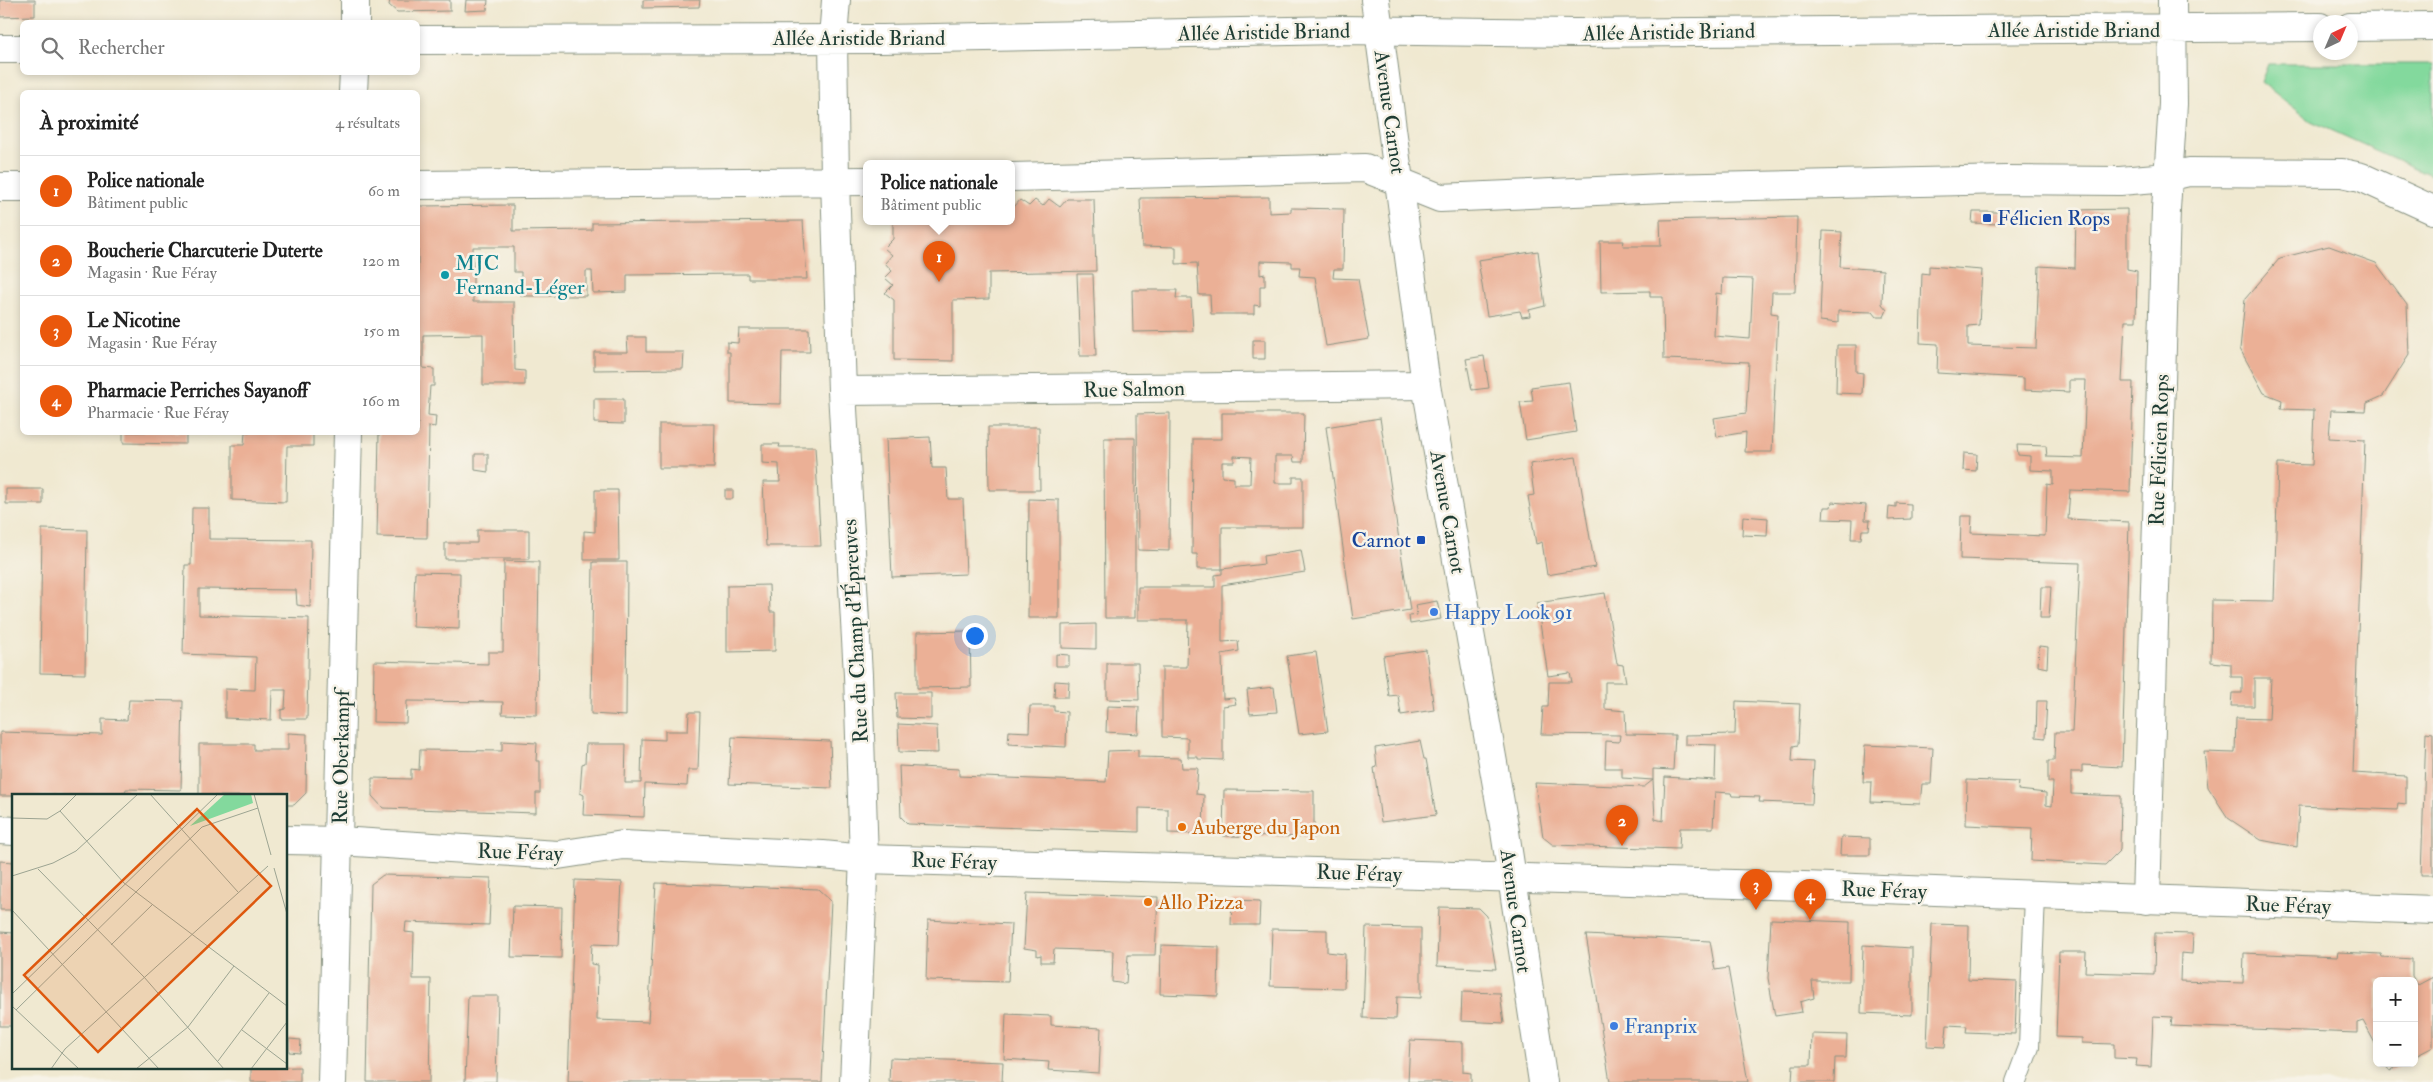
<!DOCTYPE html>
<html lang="fr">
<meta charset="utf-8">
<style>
:root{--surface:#fff;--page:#f6f6f6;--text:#222;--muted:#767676;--line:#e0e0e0;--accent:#ea580c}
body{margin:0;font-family:"IM FELL Double Pica",serif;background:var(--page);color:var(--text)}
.controls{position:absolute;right:15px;bottom:15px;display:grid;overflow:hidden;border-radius:8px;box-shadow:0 2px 8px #0003}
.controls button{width:45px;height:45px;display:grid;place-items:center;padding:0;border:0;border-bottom:1px solid var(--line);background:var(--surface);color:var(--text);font:25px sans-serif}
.compass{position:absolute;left:2313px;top:15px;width:45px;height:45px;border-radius:50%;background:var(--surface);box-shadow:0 2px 8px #0003;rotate:44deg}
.you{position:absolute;left:974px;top:635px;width:18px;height:18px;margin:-12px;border:4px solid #fff;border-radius:50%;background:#1a73e8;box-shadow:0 0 0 8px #1a73e833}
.badge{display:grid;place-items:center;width:32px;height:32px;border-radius:50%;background:var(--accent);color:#fff;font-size:16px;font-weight:700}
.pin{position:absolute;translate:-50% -41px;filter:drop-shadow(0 1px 2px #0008)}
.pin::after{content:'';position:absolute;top:26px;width:18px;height:15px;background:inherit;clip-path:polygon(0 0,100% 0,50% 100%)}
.popup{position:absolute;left:863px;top:160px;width:152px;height:65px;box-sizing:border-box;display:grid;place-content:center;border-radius:8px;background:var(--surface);filter:drop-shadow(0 1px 4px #0005);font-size:16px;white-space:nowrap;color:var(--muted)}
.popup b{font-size:19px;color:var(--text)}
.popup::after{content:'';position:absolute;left:50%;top:100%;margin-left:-10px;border:10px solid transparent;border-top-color:var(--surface)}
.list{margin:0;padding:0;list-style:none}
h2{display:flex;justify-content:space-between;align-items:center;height:65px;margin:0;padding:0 20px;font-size:21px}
h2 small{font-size:16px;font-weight:400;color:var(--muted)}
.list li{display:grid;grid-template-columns:32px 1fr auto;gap:15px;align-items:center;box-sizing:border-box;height:70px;padding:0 20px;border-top:1px solid var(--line)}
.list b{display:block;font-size:19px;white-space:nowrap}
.list p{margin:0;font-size:16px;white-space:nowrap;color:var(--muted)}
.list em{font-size:16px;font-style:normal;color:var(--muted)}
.icon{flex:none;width:28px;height:28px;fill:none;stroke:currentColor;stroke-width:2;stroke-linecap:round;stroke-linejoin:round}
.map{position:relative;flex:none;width:2433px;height:1082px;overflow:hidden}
.search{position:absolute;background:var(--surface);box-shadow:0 2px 8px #0003;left:20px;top:20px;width:400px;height:55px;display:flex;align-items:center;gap:12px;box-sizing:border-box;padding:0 18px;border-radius:8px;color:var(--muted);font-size:19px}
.panel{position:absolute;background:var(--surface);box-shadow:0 2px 8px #0003;left:20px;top:90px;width:400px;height:345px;border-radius:8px}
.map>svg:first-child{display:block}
.green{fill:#83d99d;stroke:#518b68}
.building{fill:#ebb096;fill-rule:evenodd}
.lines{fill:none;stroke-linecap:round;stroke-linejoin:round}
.service-casing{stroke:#889382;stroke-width:22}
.minor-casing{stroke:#889382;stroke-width:30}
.tertiary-casing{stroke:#889382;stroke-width:30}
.secondary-casing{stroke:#889382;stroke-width:30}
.service{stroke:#fff;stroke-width:20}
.minor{stroke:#fff;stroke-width:28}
.tertiary{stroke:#fff;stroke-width:28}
.secondary{stroke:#fff;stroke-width:28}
.transit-dot{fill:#1a4fb4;stroke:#f7f3e8;stroke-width:2}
.culture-dot{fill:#0f9aa8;stroke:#f7f3e8;stroke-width:2}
.shop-dot{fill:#3f7fe0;stroke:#f7f3e8;stroke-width:2}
.food-dot{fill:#e8710a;stroke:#f7f3e8;stroke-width:2}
.labels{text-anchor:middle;stroke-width:5;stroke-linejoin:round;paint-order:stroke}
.street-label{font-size:21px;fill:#1f3d34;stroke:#f7f3e8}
.transit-label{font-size:21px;fill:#164399;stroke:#f7f3e8;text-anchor:start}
.culture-label{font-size:21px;fill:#0d838f;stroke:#f7f3e8;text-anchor:start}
.shop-label{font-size:21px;fill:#366cbe;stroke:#f7f3e8;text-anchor:start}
.food-label{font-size:21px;fill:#c56008;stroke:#f7f3e8;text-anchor:start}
.inset-road{fill:none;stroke:#9ca492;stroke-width:1}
.view{fill:#de580e;fill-opacity:0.15;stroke:#de580e;stroke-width:2.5}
.inset-edge{fill:none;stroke:#1f3d34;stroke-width:2.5}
</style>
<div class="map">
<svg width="2433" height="1082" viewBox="0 0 2433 1082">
<rect width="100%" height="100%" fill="#f7f3e8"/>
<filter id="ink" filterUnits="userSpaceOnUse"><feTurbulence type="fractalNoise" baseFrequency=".02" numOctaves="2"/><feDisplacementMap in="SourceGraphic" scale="10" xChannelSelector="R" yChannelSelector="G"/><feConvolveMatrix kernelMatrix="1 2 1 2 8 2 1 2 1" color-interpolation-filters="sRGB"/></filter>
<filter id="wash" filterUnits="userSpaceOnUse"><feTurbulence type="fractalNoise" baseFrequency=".0096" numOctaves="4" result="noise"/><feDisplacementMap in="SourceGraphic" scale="20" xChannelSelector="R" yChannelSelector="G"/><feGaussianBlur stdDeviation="1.12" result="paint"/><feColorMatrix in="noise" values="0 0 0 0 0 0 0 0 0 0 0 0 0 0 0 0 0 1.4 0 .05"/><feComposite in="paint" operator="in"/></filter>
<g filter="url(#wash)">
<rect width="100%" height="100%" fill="#f0e9d1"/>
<path class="green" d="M2268 64H2433V176L2311 121 2261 82Z"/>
<g id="blocks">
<path class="building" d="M0 0H35V16L0 17Z
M390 0H450V11L397 12 389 5Z
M466 0H488L487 10 465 11Z
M643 0H700L699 7 643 8Z
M1269 197V213L1291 212V208L1344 209 1343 269H1334L1333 278 1358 279 1369 339 1326 346 1315 277 1299 276 1300 267H1292V262L1260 261V275L1265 274V286H1260V306L1254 305V314H1211L1210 295H1199L1197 263 1176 264V247L1142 246 1140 198Z
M1049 199 1060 207 1067 199H1094L1096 271 989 273V299L953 300V361L894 360V300L885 293 893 285 885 278 892 271 885 263 892 255 884 248 893 239V221H1011L1012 205 1014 207 1020 200 1029 206 1035 200 1043 206Z
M513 205V231L592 230V223L803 221 807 279H748V274L627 275V292L593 293 592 271H586V296H521V272H514V247H473V302H514L515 370 525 371V385H483V334L423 335V368L434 369V386H430L428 415 436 416 435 427 429 426 427 538 377 537 379 432H418V206Z
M2127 209V269L2137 271 2136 321H2125L2122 382H2133L2130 492 2070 490 2068 519 2129 522 2122 767 2082 765V772H2071V794L2121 796 2120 850 2105 865 2031 861 2032 828 1966 825 1967 780 2019 782 2018 790 2046 793V805L2052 806 2053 782H2048V761H2054L2055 732H2072L2080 563 1960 559 1961 516H1972L1971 533 2045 536 2047 484 2053 485V471L2030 470V456L2018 455 2017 445 2046 446 2047 457 2083 458 2086 380H2069V392L2024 390V378L1937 373 1938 344 1920 343 1922 273 1929 274V266L1982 270 1979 325 1968 326V346L2036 348 2039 266 2075 268 2076 210Z
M1973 212H2000V224L1972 223Z
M1797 217 1795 292H1772L1771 313 1778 314 1772 452H1745L1746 432 1717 437 1714 418 1746 413 1749 362 1664 359 1663 297H1650V291L1601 292 1600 241H1624L1623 246H1661L1660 220ZM1723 278 1753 279 1750 339 1714 336 1716 293 1722 294Z
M1823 231 1842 232 1840 267 1883 270 1882 304 1887 310 1884 317H1877L1873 312 1838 311V323L1820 321Z
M2329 246 2376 263 2407 305 2409 355 2383 396 2367 403 2366 411 2331 410 2329 438 2365 440 2353 773 2406 776V804L2398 803 2397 810 2299 806 2297 847 2261 840 2228 818 2208 787 2204 752 2235 753 2236 718 2269 719 2271 678H2254V706H2231L2232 693H2242V677H2231V664L2211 662 2212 600 2274 601 2278 464 2312 465 2314 410 2281 409 2282 400 2264 393 2240 349 2245 299 2280 258Z
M1538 251 1545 306 1529 310 1530 316 1522 317 1520 311 1487 316 1478 260Z
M1077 274H1093L1096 356H1080Z
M1132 290H1177L1176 298H1191L1193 331 1133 332Z
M739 329H809L810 352H782L781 404 730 403V352H727V342L738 343Z
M627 337H646V352H684L683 369 594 370V352H628Z
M1253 340H1265V359H1253Z
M1837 345H1856V372L1863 373 1862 394 1836 393Z
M1484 356 1489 388 1472 390 1466 359Z
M1569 382 1576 432 1526 440 1520 402 1533 401 1531 387Z
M594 399H624V424L594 423Z
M1170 413 1169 551 1138 550 1137 414Z
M1222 413H1304L1303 462H1294L1293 456H1275V483H1293V477H1303V527H1222V569L1264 564 1263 556 1301 550 1305 572 1222 585V642L1238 641 1239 651 1222 654 1223 699 1234 698 1236 704 1223 706V760L1198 759V757H1188V738L1162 737V667H1187L1188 620H1138V587H1215V575L1222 574V569H1197V554H1192L1193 439H1222ZM1234 456 1251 457 1250 484H1234V478L1222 477V462H1234Z
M1380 418 1410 610 1353 619 1326 427Z
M659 424H715L714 468H659Z
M988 427H1039L1040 490H989Z
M123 432H186V444L123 443Z
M245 432H313V446H287L286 502 232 500V445H244Z
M930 437 932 468H946L948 499H963L966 574 892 577 886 439Z
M1104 438H1135V618H1105Z
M762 444H780L779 447H815L821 546H766L763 482H780L779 466V464L762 463Z
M1964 453 1977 454 1976 471 1963 470Z
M475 454H488V472L475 470Z
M1576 457 1595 567 1547 575 1542 542 1536 544 1528 496 1534 495 1530 464Z
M6 489H43V504H6Z
M595 490H618L619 560H584V531L595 532Z
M725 490H733V499H725Z
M1029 499 1059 500V618H1028Z
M1832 502 1866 505 1865 520H1870L1869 530H1862L1861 539H1851L1852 520 1823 519 1824 507H1831Z
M1896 503 1911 504V519L1888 520 1889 506 1896 507Z
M192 508H209V539L311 540 310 607 297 605 296 590 199 589V615L309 618 307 719H281V710L285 709 286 690H272L271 720 225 718V689L255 690 256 657 183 654 185 565H191Z
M1743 516 1768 518 1767 536 1742 535Z
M42 529 87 530 85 674 40 673Z
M477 530H529V559H445V543H477Z
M504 561 539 562 537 715 502 714 503 702 407 701 406 723 373 722 374 661 488 664V652H503Z
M593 562H627L626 716 591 714Z
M415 572 460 573 459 629 413 627Z
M769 585 770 612H775V651L727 652V586Z
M2041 587H2051L2049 618H2040Z
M1605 593 1617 664 1623 665 1626 682H1605V709L1625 711 1626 734 1675 735 1673 770 1653 769V780L1622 778V768H1605L1606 741 1619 742 1620 735 1541 734 1543 707H1548L1549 682H1572L1570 673 1548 676 1537 603Z
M1437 601 1441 619 1410 624 1409 616 1417 615 1415 605Z
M1096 624V649L1062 648V625Z
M970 631 971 687 917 688V632Z
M2039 646 2048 647 2047 668 2038 666Z
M1426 650 1434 710 1401 715 1398 695 1389 696 1383 656Z
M1316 652 1328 731 1299 734 1287 656Z
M1056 654 1069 655V666H1056Z
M1107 663H1138L1139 700 1107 699Z
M1055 681 1069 682 1068 697H1054Z
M1274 687 1277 712 1250 714 1247 690Z
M896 693H931V719L897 718Z
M129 700 183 701 181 790 126 789 125 793 101 794V796H0V732L102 735V719L127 720Z
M1736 701 1800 704 1798 745 1793 746 1792 761 1814 762 1812 804 1759 802 1760 797 1732 796 1731 793 1715 792 1713 828H1680L1679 849 1553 845 1543 837 1535 783 1644 787 1653 780 1655 819 1663 821 1665 777 1715 780 1716 745 1685 744V735L1735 734Z
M2037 701H2047L2045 738 2036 737Z
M1030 706H1054V711L1067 712 1066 747 1008 744 1009 731 1029 732Z
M1107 706 1139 707 1138 734 1106 732Z
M689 712H700L698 770H688L687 786 645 784 644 817 583 815 584 795 580 793 582 764 585 763 586 744H626L625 783H641L642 739 665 740V731H688Z
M898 724 937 726 938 753 899 752Z
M2426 732 2433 733V875H2421Z
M288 733 307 734 306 793 294 805H286V796H199V744H254V750H288Z
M732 737 830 741 832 788 729 784Z
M502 741 537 743 536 761H540V793H536V813L383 808 372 796V778L411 779V769L419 770 420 750 502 751Z
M1420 741 1424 759H1426L1436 815 1381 822 1374 768 1377 767 1375 748Z
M1865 745 1933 748 1931 784H1922L1920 804 1871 802 1872 782H1863Z
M1138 750V757L1181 758 1182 768H1198L1196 794 1204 795 1203 834 1168 833V809L1139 808V832L908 824 901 817 899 766 959 769V776L1106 782 1108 751Z
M1224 790 1314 791V837L1223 836Z
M1841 837 1870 838V855H1840Z
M0 861 14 862V910H0Z
M383 875 491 878 489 925 406 922 405 932 414 933 413 979H431L429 1082H367L371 884Z
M575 880 622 882 619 945 592 944 591 964 598 965 597 1020 648 1022 656 883 818 889 831 901 822 1082H568Z
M1027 893 1158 897 1155 955H1128L1126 984 1112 982 1113 951 1054 949 1053 962H1041V955L1037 956V950L1024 948Z
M1232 900 1260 901 1259 925H1231Z
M513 906 562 907 561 958 511 957Z
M1439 907 1479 908 1487 916 1496 969 1437 966Z
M1771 919 1850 922 1849 981H1812L1814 998 1800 1002 1802 1012 1775 1016 1768 978Z
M928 920 1011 924 1008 982 926 980Z
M1932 924 1969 925 1968 980 2017 982 2015 1034 1966 1032 1967 1026 1947 1025 1945 1047 1927 1046Z
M1366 927 1421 928V998L1397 997 1396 1019 1363 1018Z
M1272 929 1327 930V952L1345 954 1344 988 1270 986Z
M0 932 14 933V1026H0Z
M2155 933 2193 934 2192 954 2181 953 2180 981 2243 983 2244 953 2337 957 2338 952 2360 953 2381 954 2382 957 2412 959V976L2418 985 2433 977V1047L2414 1057V981H2377V1047L2363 1021 2357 1023V1033L2171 1026 2172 1017 2153 1016 2151 1067 2136 1066 2137 1059 2114 1058V1044L2082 1043V1038L2056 1037 2059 952H2086L2085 972 2154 974Z
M1586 935 1710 941 1715 970 1728 968 1748 1082H1610Z
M1161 945 1219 947 1218 996 1160 994Z
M1863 945 1912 948V1015L1861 1013Z
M1462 992 1500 993 1504 1023 1461 1021Z
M468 996H498L496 1082H465Z
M1006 1014 1051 1016V1025L1101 1028 1099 1073 1048 1070 1049 1062 1004 1059Z
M1812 1034 1847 1035 1846 1058H1835L1834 1082H1792L1793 1065H1811Z
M289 1039 301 1040 300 1053 289 1052Z
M1410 1040 1463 1042V1072L1471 1073V1082H1408Z
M890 1058 1003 1062 1002 1082H889Z
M2386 1063H2403L2390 1071Z
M300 1067V1082H251V1068Z"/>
</g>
</g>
<g filter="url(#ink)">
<use href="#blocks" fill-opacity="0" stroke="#889382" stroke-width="1"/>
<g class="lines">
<g class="service-casing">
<path id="service" d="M2016 1082 2029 1047 2035 896"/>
</g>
<g class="minor-casing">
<path id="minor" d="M836 0 833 38 835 181 842 391 858 675 864 859 854 1082
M355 22V0
M2350 27 2433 26
M418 40 882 39 1341 30 1575 33 2320 27
M0 49H22
M353 92 354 72
M1012 177 1365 168 1440 198 1664 188 2006 180 2120 181 2168 177 2189 172 2342 173 2361 177 2433 210
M418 185 866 181
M0 187H22
M842 391 1426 385
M2146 900 2166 209 2173 104 2172 0
M332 1082 348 432"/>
</g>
<g class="tertiary-casing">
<path id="tertiary" d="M1375 0 1426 385 1504 825 1543 1082"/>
</g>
<g class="secondary-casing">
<path id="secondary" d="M0 830 14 831
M286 840 339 841 558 855 623 845 823 855 864 859 1804 886 2433 910"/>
</g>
<use href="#service" class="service"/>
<use href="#minor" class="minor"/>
<use href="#tertiary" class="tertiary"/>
<use href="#secondary" class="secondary"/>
</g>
</g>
<g class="transit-dot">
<rect x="1982" y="213" width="10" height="10" rx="2.5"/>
<rect x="1416" y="535" width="10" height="10" rx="2.5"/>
</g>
<circle class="culture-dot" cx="445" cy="275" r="5"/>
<g class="shop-dot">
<circle cx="1434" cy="612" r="5"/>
<circle cx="1614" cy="1026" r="5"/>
</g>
<g class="food-dot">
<circle cx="1182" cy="827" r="5"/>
<circle cx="1148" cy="902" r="5"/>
</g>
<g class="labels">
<g class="street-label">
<text x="2074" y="37">Allée Aristide Briand</text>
<text transform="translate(1264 32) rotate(-1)" y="7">Allée Aristide Briand</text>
<text transform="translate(1669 32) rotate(-1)" y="7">Allée Aristide Briand</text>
<text x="859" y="45">Allée Aristide Briand</text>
<text transform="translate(1390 112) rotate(82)" y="7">Avenue Carnot</text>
<text transform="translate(1134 389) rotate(-1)" y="7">Rue Salmon</text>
<text transform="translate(2159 450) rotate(-88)" y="7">Rue Félicien Rops</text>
<text transform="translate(1448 512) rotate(80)" y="7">Avenue Carnot</text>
<text transform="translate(855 631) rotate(-93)" y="7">Rue du Champ d'Épreuves</text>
<text transform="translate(341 757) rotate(-89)" y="7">Rue Oberkampf</text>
<text transform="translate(520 852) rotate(2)" y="7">Rue Féray</text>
<text transform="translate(954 861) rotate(2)" y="7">Rue Féray</text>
<text transform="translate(1359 873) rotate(2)" y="7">Rue Féray</text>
<text transform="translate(1884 890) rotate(2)" y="7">Rue Féray</text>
<text transform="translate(2288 905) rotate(2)" y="7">Rue Féray</text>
<text transform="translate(1516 911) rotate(82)" y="7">Avenue Carnot</text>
</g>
<g class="transit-label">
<text x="1997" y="225">Félicien Rops</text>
<text x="1411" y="547" text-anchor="end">Carnot</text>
</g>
<g class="culture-label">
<text x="455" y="270">MJC<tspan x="455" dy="24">Fernand-Léger</tspan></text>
</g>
<g class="shop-label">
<text x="1444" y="619">Happy Look 91</text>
<text x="1624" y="1033">Franprix</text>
</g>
<g class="food-label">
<text x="1192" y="834">Auberge du Japon</text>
<text x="1158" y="909">Allo Pizza</text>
</g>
</g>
<g transform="translate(12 794)">
<rect width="275" height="275" fill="#f0e9d1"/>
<path d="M213 0H239L241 9 178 32Z" fill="#83d99d"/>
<path class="inset-road" d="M138 0 226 98M242 0 259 61M48 17 112 89 275 212M0 24 35 25 48 17 65 0M262 74 275 120M26 75 132 183 212 275M0 82 41 69 64 57 126 0M0 116 147 275M99 151 140 111M0 200 206 0M0 212 67 275M4 216 190 33 246 14M230 236 275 270M206 267 257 199M39 275 53 255 256 72M124 275 176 233 222 172M239 275 275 228"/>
<path class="view" d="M185 15 259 92 86 258 12 181Z"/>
<rect width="275" height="275" class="inset-edge"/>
</g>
</svg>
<div class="controls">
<button>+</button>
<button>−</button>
</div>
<svg class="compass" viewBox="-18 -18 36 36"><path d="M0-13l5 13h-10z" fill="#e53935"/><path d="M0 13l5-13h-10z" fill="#767676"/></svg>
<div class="you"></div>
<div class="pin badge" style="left:939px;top:282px">1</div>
<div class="popup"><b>Police nationale</b>Bâtiment public</div>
<div class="pin badge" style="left:1622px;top:846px">2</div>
<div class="pin badge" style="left:1756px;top:910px">3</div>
<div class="pin badge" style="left:1810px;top:920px">4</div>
<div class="search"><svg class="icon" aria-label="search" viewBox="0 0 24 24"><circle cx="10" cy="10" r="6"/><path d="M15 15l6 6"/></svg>Rechercher</div>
<section class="panel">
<h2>À proximité<small>4 résultats</small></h2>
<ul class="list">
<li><span class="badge">1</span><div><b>Police nationale</b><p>Bâtiment public</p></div><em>60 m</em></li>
<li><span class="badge">2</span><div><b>Boucherie Charcuterie Duterte</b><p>Magasin · Rue Féray</p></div><em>120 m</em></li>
<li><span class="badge">3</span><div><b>Le Nicotine</b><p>Magasin · Rue Féray</p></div><em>150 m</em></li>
<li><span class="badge">4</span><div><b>Pharmacie Perriches Sayanoff</b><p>Pharmacie · Rue Féray</p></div><em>160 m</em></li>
</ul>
</section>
</div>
